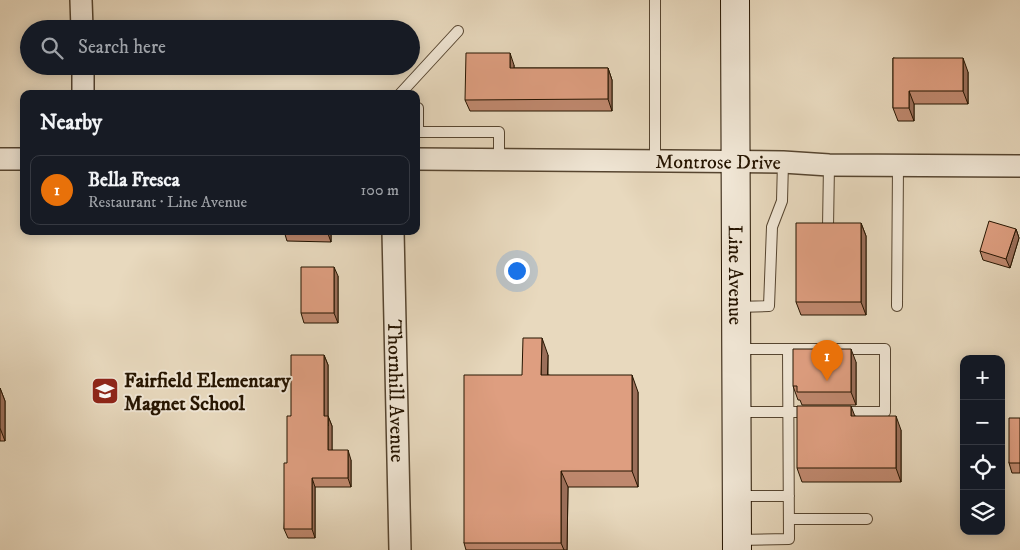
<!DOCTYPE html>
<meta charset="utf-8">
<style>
:root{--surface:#171b24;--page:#20242c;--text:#f1f3f6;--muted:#9ea1a6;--line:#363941;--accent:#b45309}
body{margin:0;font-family:"IM FELL DW Pica",serif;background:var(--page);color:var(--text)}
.controls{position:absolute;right:15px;bottom:15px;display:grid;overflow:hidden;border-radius:10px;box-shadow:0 2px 12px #0003}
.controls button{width:45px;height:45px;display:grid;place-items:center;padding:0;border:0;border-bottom:1px solid var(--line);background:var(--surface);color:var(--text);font:25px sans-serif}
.you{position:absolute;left:516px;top:270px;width:18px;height:18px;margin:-12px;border:4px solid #fff;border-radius:50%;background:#1a73e8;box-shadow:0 0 0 8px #1a73e833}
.badge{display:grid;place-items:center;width:32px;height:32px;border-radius:50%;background:var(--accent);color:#fff;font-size:16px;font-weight:700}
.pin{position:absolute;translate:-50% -41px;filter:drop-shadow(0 1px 2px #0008)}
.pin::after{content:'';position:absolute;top:26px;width:18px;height:15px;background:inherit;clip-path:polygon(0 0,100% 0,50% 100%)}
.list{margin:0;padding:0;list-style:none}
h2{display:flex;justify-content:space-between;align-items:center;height:65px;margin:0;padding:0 20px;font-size:21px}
h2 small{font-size:16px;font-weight:400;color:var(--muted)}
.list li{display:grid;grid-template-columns:32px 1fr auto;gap:15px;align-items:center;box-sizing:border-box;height:70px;margin:0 10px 10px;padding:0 10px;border:1px solid var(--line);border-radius:10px}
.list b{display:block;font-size:19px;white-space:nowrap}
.list p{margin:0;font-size:16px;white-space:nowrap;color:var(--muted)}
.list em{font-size:16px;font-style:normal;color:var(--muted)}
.icon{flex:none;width:28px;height:28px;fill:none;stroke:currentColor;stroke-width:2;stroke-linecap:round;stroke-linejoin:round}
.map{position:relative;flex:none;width:1020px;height:550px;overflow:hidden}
.search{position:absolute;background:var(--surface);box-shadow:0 2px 12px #0003;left:20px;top:20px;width:400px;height:55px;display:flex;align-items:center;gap:12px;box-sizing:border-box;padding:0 18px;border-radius:28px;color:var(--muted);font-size:19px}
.panel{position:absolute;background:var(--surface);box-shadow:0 2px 12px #0003;left:20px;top:90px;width:400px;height:145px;border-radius:10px}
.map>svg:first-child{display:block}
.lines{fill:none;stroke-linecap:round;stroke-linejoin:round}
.service-casing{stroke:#564530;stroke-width:12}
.minor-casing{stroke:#564530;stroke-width:24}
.secondary-casing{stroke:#251400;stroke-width:30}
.service{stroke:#f0e6d5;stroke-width:10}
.minor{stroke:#f0e6d5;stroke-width:21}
.secondary{stroke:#f0e6d5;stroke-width:28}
.wall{fill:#bf886e;stroke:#251400}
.shaded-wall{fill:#9b6f5a;stroke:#251400}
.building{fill:#de9e80;stroke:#251400}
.labels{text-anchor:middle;stroke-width:4;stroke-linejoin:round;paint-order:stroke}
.street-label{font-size:20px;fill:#251400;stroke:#f0e6d5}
.poi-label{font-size:20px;font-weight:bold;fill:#251400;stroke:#f0e6d5;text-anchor:start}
</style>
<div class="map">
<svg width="1020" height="550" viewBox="0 0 1020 550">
<rect width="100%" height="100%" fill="#e8d9be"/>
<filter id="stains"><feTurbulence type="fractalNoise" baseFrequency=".004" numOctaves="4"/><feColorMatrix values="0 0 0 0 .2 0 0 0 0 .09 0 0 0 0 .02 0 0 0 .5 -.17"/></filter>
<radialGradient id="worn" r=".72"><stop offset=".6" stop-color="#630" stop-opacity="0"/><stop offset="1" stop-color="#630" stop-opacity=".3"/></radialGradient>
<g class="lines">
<g class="service-casing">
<path id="service" d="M400 94 458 31
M416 108H418V132H499V160
M655 161V0
M828 227 829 165
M897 306 898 165
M737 307 769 306 772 227 782 201 783 162
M737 349H885V412H840
M737 412H810
M737 496H789
M789 519H867
M738 540 789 539 788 349"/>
</g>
<g class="minor-casing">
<g id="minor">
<path d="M81 0 82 29"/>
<path d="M83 66V94"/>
<path d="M0 159H24"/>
<path id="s1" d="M416 159 783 162 829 165 1020 166"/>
<path id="s2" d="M393 231 400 550"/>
</g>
</g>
<g class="secondary-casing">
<g id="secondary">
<path id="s3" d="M735 0 737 550"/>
</g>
</g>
<use href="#service" class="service"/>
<use href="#minor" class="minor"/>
<use href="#secondary" class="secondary"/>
</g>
<path class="wall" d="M893 58 968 72V104H914V121H898L893 108Z
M514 65V68H608L612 80V111H470L465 100Z
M861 223 866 236V315H801L796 302Z
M1016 229 1019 238 1010 268 983 260 980 251Z
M284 231H331V242L287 241Z
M338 276V323H304L301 313Z
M324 355 328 365V416L332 426V450L351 460V487H315V538H288L284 529 291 416Z
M548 355V375L638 392V487H568L567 550H466L464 543 522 375Z
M856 362V405H802L800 400H798L793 386Z
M0 388 5 401V441H0Z
M855 416 901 430V482H802L797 468Z
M1020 418V473H1012L1009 463Z"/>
<path class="shaded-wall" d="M510 53 514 65V80L510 68Z
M963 58 968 72V104L963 91Z
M608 68 612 80V111L608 99Z
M909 91 914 104V121L909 108Z
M861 223 866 236V315L861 302Z
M1016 229 1019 238 1010 268 1006 259Z
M327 231H331V242Z
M334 267 338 276V323L334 313Z
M542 338 548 355 547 391 541 375Z
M851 349 856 362V405L851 392Z
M324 355 328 365V426L324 416Z
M632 375 638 392V487L632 471Z
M0 388 5 401V441L0 428Z
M851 406 856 419 851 416Z
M328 416 332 426V460L328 450Z
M896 416 901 430V482L896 468Z
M348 450 351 460V487L348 478Z
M561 471 568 487 567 550H564L561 543Z
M312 478 315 487V538L312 529Z"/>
<path class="building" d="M466 53H510V68H608V99L465 100Z
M893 58H963V91H909V108H893Z
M989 221 1016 229 1006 259 980 251Z
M796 223H861V302H796Z
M301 267H334V313H301Z
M523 338H542L541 375H632V471H561V543H464V375H522Z
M793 349H851V392H797V386H793Z
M291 355H324V416H328V450H348V478H312V529H284V463H287V416H291Z
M797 406H851V416H896V468H797Z
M1009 418H1020V463H1009Z"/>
<defs>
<g id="school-square" transform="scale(1.4375)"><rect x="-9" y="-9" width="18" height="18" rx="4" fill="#8f2418" stroke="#f0e6d5"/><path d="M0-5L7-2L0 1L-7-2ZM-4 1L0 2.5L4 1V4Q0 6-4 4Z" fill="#fff"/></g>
</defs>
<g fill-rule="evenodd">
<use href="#school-square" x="105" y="391"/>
</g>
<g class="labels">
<g class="street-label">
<text dy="7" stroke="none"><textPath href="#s1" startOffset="302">Montrose Drive</textPath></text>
<text dy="7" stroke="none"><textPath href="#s3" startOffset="275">Line Avenue</textPath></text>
<text dy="7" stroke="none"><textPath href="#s2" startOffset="160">Thornhill Avenue</textPath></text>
</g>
<g class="poi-label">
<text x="124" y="387">Fairfield Elementary<tspan x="124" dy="23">Magnet School</tspan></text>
</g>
</g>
<rect width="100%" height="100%" filter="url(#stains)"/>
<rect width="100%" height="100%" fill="url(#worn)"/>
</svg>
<div class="controls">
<button>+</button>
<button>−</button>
<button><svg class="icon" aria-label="locate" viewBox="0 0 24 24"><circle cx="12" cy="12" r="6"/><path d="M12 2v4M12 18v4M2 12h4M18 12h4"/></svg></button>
<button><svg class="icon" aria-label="layers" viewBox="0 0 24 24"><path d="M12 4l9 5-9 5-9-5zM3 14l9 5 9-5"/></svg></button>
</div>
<div class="you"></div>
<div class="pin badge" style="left:827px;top:381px;background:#e8710a">1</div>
<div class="search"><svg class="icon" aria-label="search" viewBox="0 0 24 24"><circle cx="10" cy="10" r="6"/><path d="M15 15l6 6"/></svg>Search here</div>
<section class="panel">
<h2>Nearby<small></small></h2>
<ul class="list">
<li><span class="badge" style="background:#e8710a">1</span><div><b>Bella Fresca</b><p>Restaurant · Line Avenue</p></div><em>100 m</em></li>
</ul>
</section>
</div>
